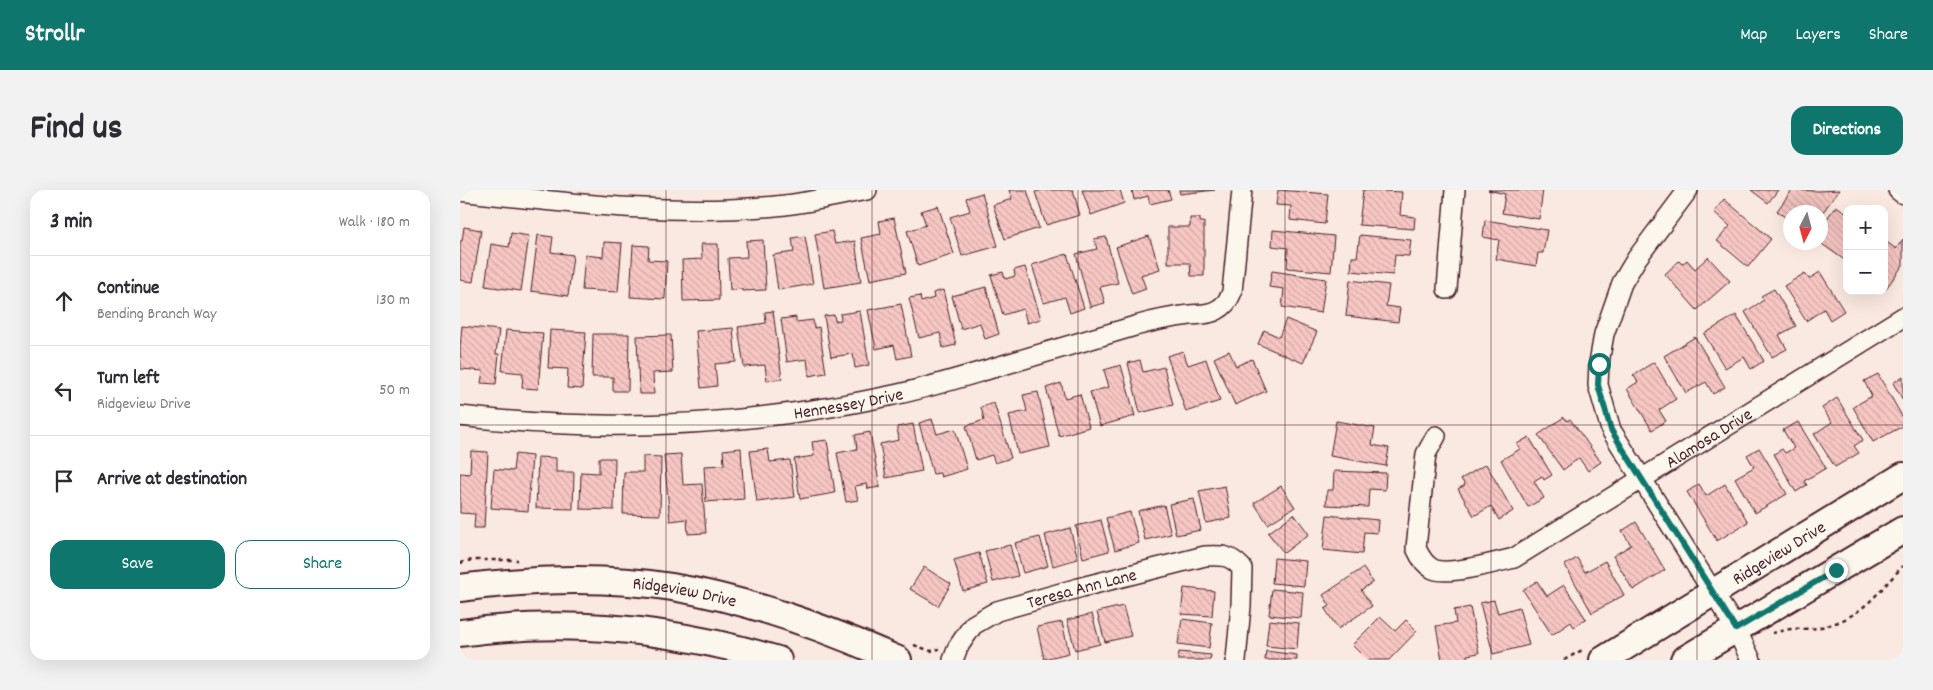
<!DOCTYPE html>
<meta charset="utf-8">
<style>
:root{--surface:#fff;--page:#f2f2f3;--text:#2b2b33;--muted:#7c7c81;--line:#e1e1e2;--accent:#0f766e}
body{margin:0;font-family:Dekko,sans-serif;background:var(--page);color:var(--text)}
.controls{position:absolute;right:15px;top:15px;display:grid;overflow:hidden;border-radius:10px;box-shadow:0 5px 20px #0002}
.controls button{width:45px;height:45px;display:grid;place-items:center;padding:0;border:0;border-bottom:1px solid var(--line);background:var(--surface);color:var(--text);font:25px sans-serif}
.compass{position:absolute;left:1323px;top:15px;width:45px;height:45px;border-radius:50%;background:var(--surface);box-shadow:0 5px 20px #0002;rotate:186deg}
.stop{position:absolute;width:15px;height:15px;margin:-11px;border:4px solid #0f766e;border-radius:50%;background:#fff}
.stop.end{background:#0f766e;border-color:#fff;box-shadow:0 1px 5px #0008}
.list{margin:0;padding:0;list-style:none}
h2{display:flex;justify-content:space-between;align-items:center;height:65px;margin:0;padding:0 20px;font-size:21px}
h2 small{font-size:16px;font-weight:400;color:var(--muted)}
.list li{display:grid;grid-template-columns:32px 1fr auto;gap:15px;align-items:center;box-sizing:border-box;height:90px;padding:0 20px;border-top:1px solid var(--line)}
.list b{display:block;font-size:19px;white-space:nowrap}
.list p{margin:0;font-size:16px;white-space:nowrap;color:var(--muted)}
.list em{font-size:16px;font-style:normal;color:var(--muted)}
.actions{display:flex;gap:10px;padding:15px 20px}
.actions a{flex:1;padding:11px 0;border:1px solid var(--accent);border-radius:15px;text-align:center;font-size:18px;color:var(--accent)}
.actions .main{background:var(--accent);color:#fff}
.icon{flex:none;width:28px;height:28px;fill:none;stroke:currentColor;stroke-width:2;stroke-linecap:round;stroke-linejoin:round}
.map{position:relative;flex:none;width:1443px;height:470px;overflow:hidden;border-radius:15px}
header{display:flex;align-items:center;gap:30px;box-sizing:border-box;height:70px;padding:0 25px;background:var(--accent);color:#fff}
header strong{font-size:24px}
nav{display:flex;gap:28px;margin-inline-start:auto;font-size:18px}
.intro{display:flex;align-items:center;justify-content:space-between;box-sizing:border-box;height:120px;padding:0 30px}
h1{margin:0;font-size:35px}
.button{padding:12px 22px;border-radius:15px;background:var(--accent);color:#fff;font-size:18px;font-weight:700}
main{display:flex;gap:30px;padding:0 30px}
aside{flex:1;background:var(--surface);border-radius:15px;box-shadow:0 5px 20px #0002}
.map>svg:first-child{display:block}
.building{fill:url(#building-back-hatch);stroke:#4a1f2b}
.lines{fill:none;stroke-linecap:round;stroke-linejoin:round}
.minor-casing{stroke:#4a1f2b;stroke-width:22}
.secondary-casing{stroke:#4a1f2b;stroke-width:30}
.path{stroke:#4a1f2b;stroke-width:2.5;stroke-dasharray:4 4;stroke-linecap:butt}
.minor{stroke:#fbf7ec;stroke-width:19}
.secondary{stroke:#fbf7ec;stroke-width:26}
.route{stroke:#0f766e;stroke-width:6}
.grid{fill:none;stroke:#4a1f2b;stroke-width:1;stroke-opacity:0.55}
.labels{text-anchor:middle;stroke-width:4;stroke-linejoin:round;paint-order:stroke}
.street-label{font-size:18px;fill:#4a1f2b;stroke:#fbf7ec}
</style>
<header>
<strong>Strollr</strong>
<nav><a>Map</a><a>Layers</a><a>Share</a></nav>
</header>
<div class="intro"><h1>Find us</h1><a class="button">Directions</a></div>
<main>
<aside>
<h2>3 min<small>Walk · 180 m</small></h2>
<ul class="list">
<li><svg class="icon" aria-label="ahead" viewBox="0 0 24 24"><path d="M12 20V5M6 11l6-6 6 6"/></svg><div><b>Continue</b><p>Bending Branch Way</p></div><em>130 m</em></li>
<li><svg class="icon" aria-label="left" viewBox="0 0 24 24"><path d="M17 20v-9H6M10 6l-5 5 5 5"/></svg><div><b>Turn left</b><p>Ridgeview Drive</p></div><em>50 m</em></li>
<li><svg class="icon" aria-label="arrive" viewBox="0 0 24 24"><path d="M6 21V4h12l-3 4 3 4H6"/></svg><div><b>Arrive at destination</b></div></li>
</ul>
<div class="actions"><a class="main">Save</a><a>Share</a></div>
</aside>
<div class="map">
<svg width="1443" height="470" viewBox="0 0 1443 470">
<defs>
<pattern id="building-back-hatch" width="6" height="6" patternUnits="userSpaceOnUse" patternTransform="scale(1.25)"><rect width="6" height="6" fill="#f7c7c3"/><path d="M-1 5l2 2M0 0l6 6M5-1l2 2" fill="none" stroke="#d5aaa8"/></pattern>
</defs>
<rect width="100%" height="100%" fill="#fae9e0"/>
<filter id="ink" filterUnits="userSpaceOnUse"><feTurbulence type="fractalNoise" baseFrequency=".02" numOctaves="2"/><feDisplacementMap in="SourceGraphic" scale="10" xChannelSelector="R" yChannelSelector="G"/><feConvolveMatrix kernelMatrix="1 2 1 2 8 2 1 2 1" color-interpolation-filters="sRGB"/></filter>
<g filter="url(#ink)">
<path class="building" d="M549 0H567L579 38 545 49 533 15 552 9Z
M582 0H613L620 25 586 35 575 2Z
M622 0H660L664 13 631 25Z
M672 0H708L711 9 690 14 688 6 674 10Z
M719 0H755L720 4Z
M818 0 868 4 865 34 830 30 831 16 816 15Z
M903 0 942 2 940 25 955 27 954 39 899 35Z
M1028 0H1083L1079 29 1042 23 1045 4Z
M1291 0H1318L1308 13Z
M1332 0 1358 1 1379 0 1360 26V22H1330V31L1317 21Z
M522 3 538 56 502 66 490 27 510 21 506 8Z
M1264 9 1311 49 1288 77 1257 51 1270 36 1254 22Z
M478 16 494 64 458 76 447 41 466 35 461 21Z
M1376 16 1387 23 1386 71 1359 52H1360V38Z
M434 28 446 83 410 90 401 48 421 44 419 31Z
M730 28H740V32H744V86H731L730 73H708V37H730Z
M1025 30 1087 40 1083 63H1078L1076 76 1036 69 1039 50 1023 47Z
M4 37 21 40 13 92 0 90V51H2Z
M813 40 874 46 871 82 827 78 828 58 812 56Z
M372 41 375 54 395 51 401 92 364 98 355 44Z
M51 43 69 46 61 101 25 96 31 54 49 57Z
M78 45 93 47 91 62 113 65 108 106 71 101Z
M900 45 951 50 949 66 935 65 933 85 891 81 892 67H897Z
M345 46 353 94 318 100 313 65 334 62 332 48Z
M689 46 700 79 681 85 686 99 672 104 656 57Z
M646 47 658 93 640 97 645 113 630 117 616 64 637 59 634 49Z
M1443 49V75L1425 100 1424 50 1436 59Z
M303 50 306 100 282 101V99L270 100 268 68 287 67 286 51Z
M144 52 162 53 158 102 122 100 125 65 143 67Z
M241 54H258L259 110 223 111 222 70 242 69Z
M173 55 189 56 188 70 207 71 205 109 170 107Z
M607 64 624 118 610 123 605 107 584 113 572 75Z
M1248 67 1270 91 1237 120 1205 84 1219 71 1222 74 1227 70 1235 79Z
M565 77 581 129 567 133 563 119 543 125 531 85 543 82 545 89 555 86 554 80Z
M812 81 866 89 861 123 822 117 824 99 809 97Z
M1360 82 1384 121 1370 130 1364 119 1346 131 1324 96 1345 83 1349 89Z
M890 90 929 95 926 116 940 118 938 132 886 126Z
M526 97 539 144 525 149 520 133 501 139 492 106Z
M1314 99 1336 136 1319 145 1327 159 1312 167 1285 122 1304 110 1301 106Z
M483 100 496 155 483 158 480 143 459 148 449 108 460 106 461 112 474 108 473 103Z
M441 114 451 166 437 169 434 155 416 159 408 120Z
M313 121 322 189 307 191 305 175 284 177 278 137 306 133 305 122Z
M400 121 409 175 395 178 393 164 371 167 364 126 374 125 375 131 381 130 380 124Z
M1276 125 1304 171 1291 179 1284 167 1265 178 1244 144Z
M336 127V132L353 130 354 138 359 137 366 183 349 186 347 169 327 172 321 129Z
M826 129 857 142 843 173 798 154 804 140 819 147Z
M2 136 39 140 36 164H39L36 194 21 193 23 181 1 179 0 158Z
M273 138 276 172 255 174 257 196 241 198 236 141Z
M46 140 83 143 78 199 62 198 63 183 42 181Z
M90 140 126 142 122 199 107 198 108 179 88 178Z
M133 144H169L168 201H153V187H132Z
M211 145 213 182 193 183 194 204H179L177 146Z
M1235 147 1265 197 1253 204 1246 192 1226 203 1204 166Z
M723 161 728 175 746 169 760 211 726 222 707 166Z
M769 161 776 176 792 169 806 201 775 215 754 168Z
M680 170 683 182 704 177 713 215 680 223 668 173Z
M1194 172 1216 209 1199 220 1206 231 1192 240 1167 199 1178 192 1173 185Z
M661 175 675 226 640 236 630 202 649 197 644 180Z
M1418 184 1443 228V236L1413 252 1393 217 1412 206 1404 191Z
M1443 186V210L1433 193Z
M601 193 605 208 620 204 629 237 599 246 586 198Z
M578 202 590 257 558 264 549 225 567 221 563 205Z
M1377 208 1403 250 1394 256 1399 263 1375 277 1354 244 1372 232 1362 218Z
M534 213 551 268 535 273 532 265 516 270 506 236 524 230 521 217Z
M1104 227 1107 231 1110 229 1141 272 1128 281 1119 268 1103 280 1078 245Z
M472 229 477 244 495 239 507 279 481 287 480 283 473 284 459 233Z
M876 231 915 238 912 255 929 258 926 276 870 266Z
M1338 232 1366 278 1344 291 1347 295 1336 302 1314 264 1322 259 1325 263 1334 258 1323 240Z
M453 234 462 281 426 288 420 254 439 250 437 237Z
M410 242 420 297 408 299 407 294 395 296 398 310 386 312 377 263 397 259 395 245Z
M1069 247 1092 285 1084 290 1082 286 1074 291 1084 308 1068 317 1041 270 1060 259 1057 254Z
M367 250 375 303 340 309 334 269 354 266 352 252Z
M281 258 284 309 246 312 244 276 264 275 263 260Z
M1299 258 1327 304 1295 323 1275 288 1294 277 1287 265Z
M308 259 310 272 330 270 335 307 297 312 290 261Z
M11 261 28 262 24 338H14L15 324 0 323V283L10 284Z
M55 264 72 266 68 321 31 318 34 279 53 281Z
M221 264 223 295 242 294 246 343 228 344 227 329 210 331 204 265Z
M183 266 201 267 200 325 163 324 164 282H183Z
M78 267 96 268V282H114L113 319 76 318Z
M139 268H155L154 320 120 319 121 282 139 283Z
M1026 274 1053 321 1039 330 1031 316 1014 326 998 299 1005 295 1001 289Z
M874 281 926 283 925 300 909 299 908 317 866 315 867 300H873Z
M1239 294 1246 306 1265 294 1288 332 1257 351 1227 302Z
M765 296 771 328 746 333 739 301Z
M821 296 835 317 808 334 794 313Z
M734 309 741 340 716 345 709 314Z
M704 315 711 344 685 350 678 321Z
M670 322 679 353 655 360 646 328Z
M834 324 849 344 824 363 808 343Z
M867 325 918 330 917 343 904 342 902 364 863 360Z
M641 330 649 361 623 368 616 336Z
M1176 332 1205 380 1173 400 1153 366 1171 355 1162 341Z
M610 338 618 369 593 376 585 345Z
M580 347 588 376 563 383 555 353Z
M550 355 558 386 533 392 525 361Z
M519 363 528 394 503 401 494 370Z
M814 368 846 371 844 396 812 393Z
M1117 368 1125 382 1145 371 1164 405 1132 423 1105 375Z
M464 377 491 394 478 416 450 399Z
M903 378 913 392 901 400 912 416 878 439 865 419 870 416 863 405Z
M1077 391 1087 406 1104 395 1126 429 1114 437 1111 432 1092 445 1063 400Z
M724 398 754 401 752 426 721 424Z
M812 399 843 402 841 428 809 425Z
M1034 410 1038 423 1059 417 1069 455 1033 464 1020 413Z
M663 416 671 446 645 452 637 422Z
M1010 417 1019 463 1007 465 1008 470H982L976 436 996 433 994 420Z
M632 424 640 454 615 460 607 430Z
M920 427 935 441 946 430 957 441 929 470H907L892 455Z
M722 429 752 433 749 458 718 454Z
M809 430 839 433 837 459 806 456Z
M602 432 609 463 584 469 577 437Z
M806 461 837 465V470H805Z
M719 462 751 465 750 470H718Z"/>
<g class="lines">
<g class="minor-casing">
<g id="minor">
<path d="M1228 0 1177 68 1162 93 1144 144 1139 173 1138 195 1151 240 1276 439 1291 470"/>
<path d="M1438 0 1443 4"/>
<path d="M0 1C107 13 217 27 325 15 352 12 380 5 407 0"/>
<path d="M987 99 995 0"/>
<path id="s1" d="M0 226C143 243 288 236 429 206 464 199 499 188 533 178 581 164 628 150 675 136 693 131 712 127 730 125 739 124 749 125 757 120 765 116 769 110 772 102L782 0"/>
<path id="s2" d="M976 246 966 264 956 358C960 367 965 375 973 379 987 386 1038 372 1054 368L1443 127"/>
<path id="s3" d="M493 470 498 457 513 435 537 421 622 397 745 366C763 365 770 365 782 378L781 416 776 470"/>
</g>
</g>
<g class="secondary-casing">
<g id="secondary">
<path id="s4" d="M0 398C70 389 142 386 212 397 290 410 366 438 438 470"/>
<path d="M0 443C107 428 215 439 318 470"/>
<path id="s5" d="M1143 470 1443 286"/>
<path d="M1224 470 1443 340"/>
</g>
</g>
<path class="path" d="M0 373 12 370H58
M1312 443C1318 442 1324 440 1331 439 1341 438 1351 440 1361 437 1401 429 1417 403 1443 376
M454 455 471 461 479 459
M1104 470 1124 459"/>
<use href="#minor" class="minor"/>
<use href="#secondary" class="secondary"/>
</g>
</g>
<g class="lines" filter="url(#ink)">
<path class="route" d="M1139 174 1138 195 1151 240 1276 439 1376 380"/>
</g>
<path class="grid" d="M206 0V470M412 0V470M618 0V470M825 0V470M1031 0V470M1237 0V470M0 235H1443"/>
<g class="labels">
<g class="street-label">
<text dy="6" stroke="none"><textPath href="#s1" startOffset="390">Hennessey Drive</textPath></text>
<text dy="6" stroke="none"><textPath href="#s2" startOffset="454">Alamosa Drive</textPath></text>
<text dy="6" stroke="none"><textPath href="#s5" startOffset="206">Ridgeview Drive</textPath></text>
<text dy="6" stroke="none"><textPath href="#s3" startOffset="156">Teresa Ann Lane</textPath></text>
<text dy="6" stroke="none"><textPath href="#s4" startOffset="226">Ridgeview Drive</textPath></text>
</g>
</g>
</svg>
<div class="controls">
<button>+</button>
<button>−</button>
</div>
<svg class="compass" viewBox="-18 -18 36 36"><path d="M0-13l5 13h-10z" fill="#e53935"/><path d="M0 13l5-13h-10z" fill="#7c7c81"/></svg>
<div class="stop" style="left:1139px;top:174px"></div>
<div class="stop end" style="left:1376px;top:380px"></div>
</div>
</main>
